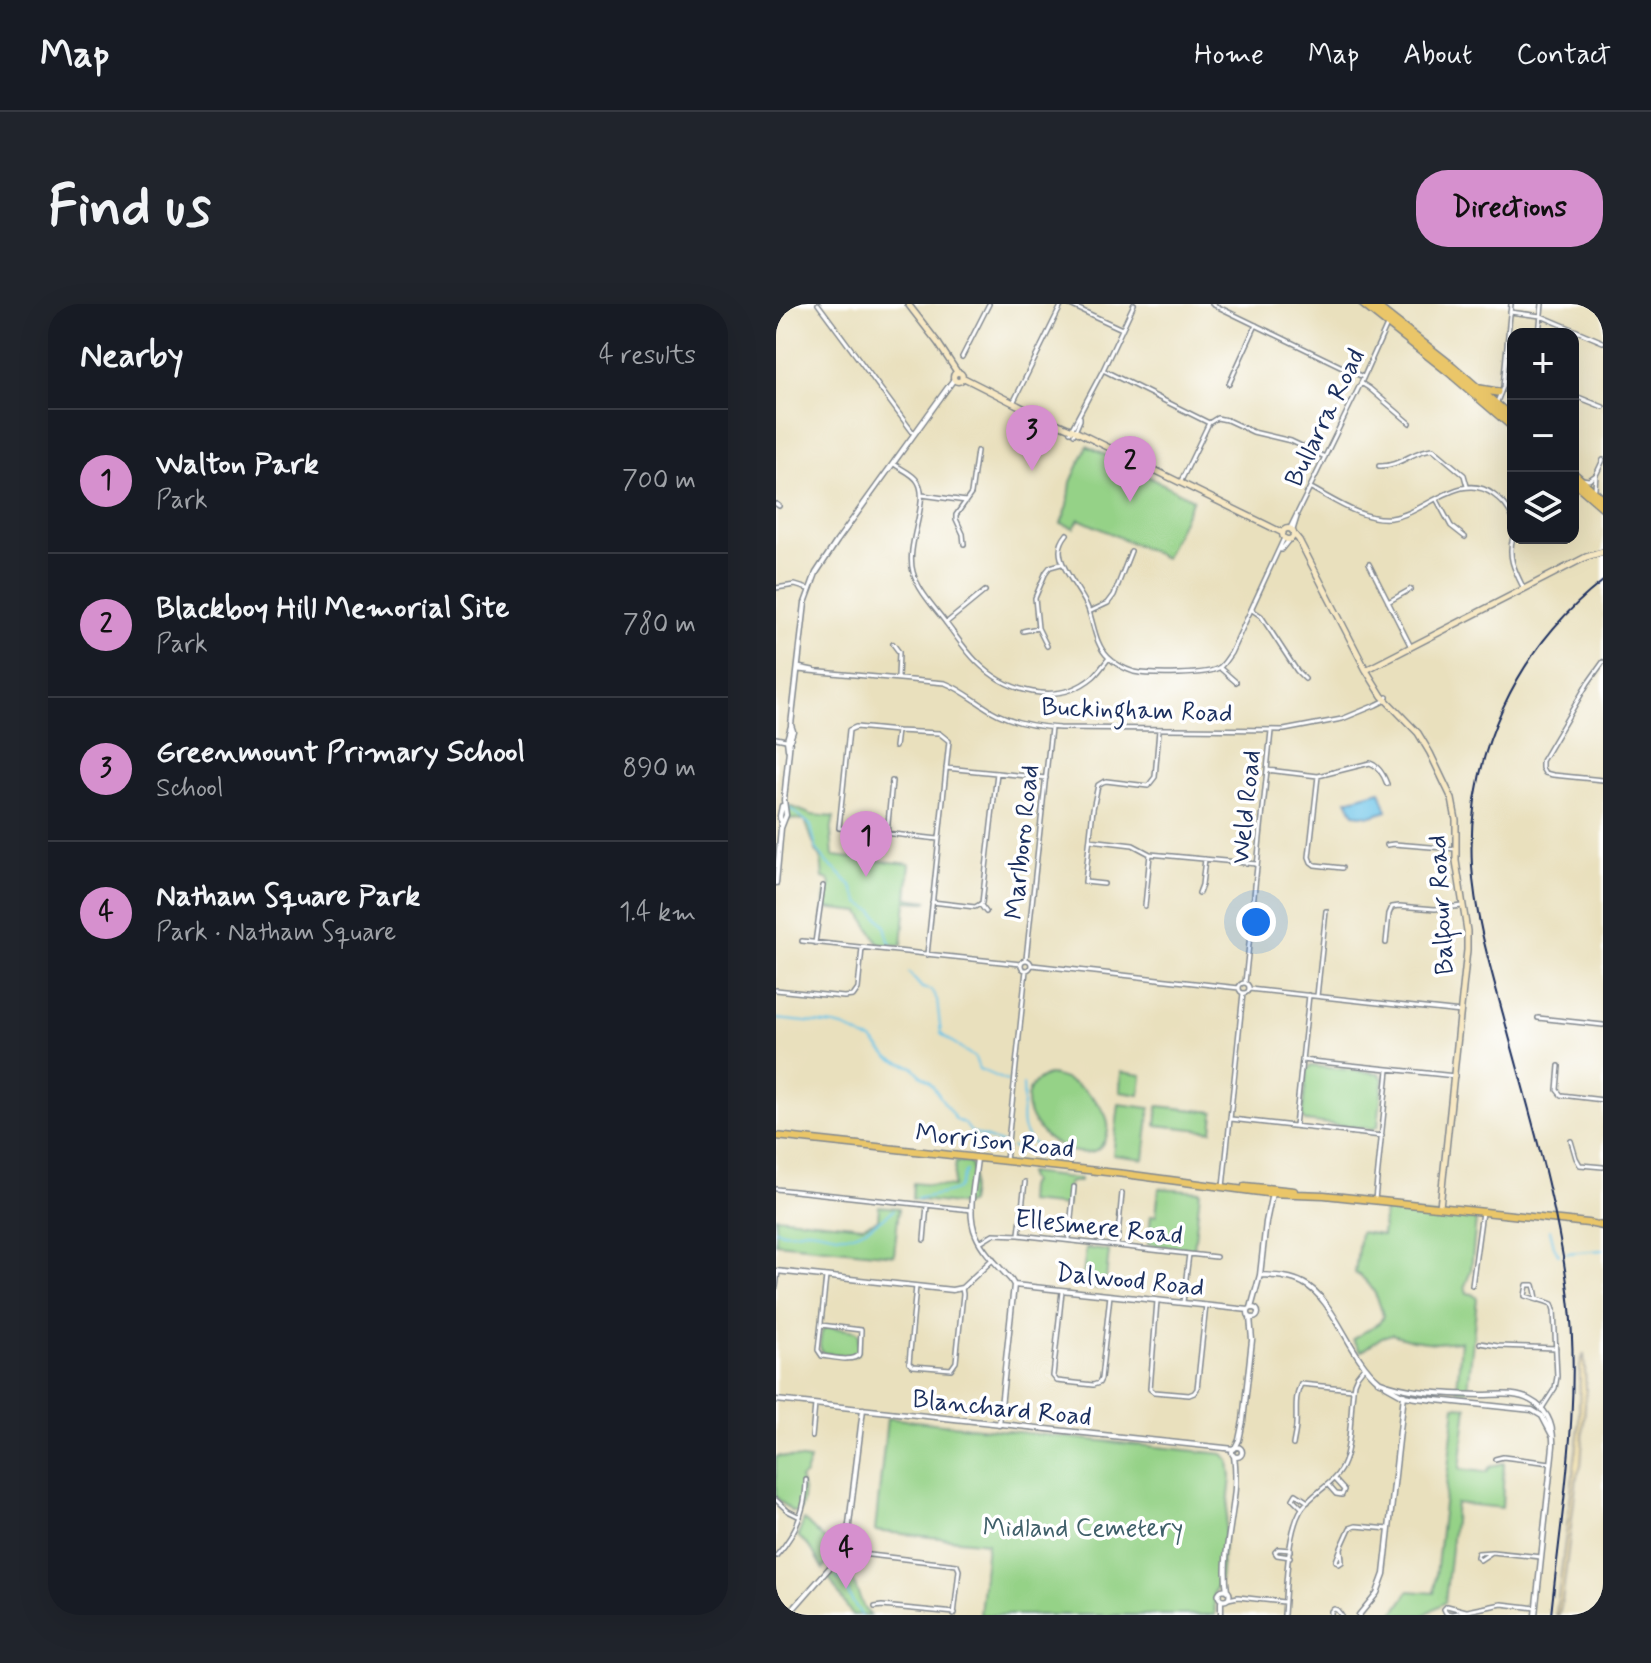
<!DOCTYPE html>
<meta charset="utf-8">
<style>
:root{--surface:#171b24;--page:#20242c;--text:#f1f3f6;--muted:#9ea1a6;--line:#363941;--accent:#d690ce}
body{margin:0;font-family:Mynerve,sans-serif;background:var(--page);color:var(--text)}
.controls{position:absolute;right:24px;top:24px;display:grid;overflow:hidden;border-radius:16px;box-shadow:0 8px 32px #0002}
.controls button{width:72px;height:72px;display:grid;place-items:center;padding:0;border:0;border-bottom:2px solid var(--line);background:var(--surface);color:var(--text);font:40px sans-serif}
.you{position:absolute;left:480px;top:618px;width:28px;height:28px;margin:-20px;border:6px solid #fff;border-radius:50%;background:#1a73e8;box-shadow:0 0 0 12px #1a73e833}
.badge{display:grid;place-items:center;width:52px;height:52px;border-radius:50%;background:var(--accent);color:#111;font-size:26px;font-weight:700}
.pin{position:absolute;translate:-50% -66px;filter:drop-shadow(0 2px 4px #0008)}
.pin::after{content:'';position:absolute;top:42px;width:28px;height:24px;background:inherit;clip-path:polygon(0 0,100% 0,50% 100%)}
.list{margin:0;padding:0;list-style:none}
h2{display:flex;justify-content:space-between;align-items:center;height:104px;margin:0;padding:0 32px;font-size:34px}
h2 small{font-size:26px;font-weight:400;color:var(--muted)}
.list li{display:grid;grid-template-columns:52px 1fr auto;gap:24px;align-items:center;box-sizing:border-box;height:144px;padding:0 32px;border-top:2px solid var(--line)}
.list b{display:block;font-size:30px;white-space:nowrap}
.list p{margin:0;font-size:26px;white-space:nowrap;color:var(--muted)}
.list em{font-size:26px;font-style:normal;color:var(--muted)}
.icon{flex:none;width:44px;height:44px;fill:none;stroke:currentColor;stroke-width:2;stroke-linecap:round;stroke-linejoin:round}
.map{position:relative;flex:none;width:827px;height:1311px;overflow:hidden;border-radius:32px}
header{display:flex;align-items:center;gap:48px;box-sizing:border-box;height:112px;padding:0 40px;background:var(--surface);border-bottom:2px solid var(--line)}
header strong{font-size:38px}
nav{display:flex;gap:44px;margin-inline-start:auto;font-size:28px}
.intro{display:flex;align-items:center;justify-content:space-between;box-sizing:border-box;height:192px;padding:0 48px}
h1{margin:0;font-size:56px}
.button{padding:20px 36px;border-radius:32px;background:var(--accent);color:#111;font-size:28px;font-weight:700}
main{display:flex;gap:48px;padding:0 48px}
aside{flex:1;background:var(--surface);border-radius:32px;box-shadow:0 8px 32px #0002}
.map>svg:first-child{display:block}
.green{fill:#95d287;stroke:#588072;stroke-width:2}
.sand{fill:#eeda9e;stroke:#84847e;stroke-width:2}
.water{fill:#6ac3e7;stroke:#4279a2;stroke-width:2}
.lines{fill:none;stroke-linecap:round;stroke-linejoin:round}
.stream{stroke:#6ac3e7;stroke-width:2}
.minor-casing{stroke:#82888e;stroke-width:6}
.tertiary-casing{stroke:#82888e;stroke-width:7}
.secondary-casing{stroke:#82888e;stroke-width:8}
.primary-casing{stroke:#82888e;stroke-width:9}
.trunk-casing{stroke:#82888e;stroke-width:10}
.minor{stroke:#fff;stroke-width:3}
.tertiary{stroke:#fff;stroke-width:4}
.secondary{stroke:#f7e8c3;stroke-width:5}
.primary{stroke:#eac669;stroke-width:6}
.trunk{stroke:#eac669;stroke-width:7}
.rail{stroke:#1b2f5e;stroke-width:2}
.labels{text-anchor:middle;stroke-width:7;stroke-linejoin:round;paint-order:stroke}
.street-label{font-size:26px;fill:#1b2f5e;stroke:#fff}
.park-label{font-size:26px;fill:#40606a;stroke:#fff}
</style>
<header>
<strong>Map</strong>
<nav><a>Home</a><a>Map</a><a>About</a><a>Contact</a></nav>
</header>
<div class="intro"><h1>Find us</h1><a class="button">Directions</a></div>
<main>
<aside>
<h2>Nearby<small>4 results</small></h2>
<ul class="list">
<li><span class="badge">1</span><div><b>Walton Park</b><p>Park</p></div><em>700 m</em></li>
<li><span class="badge">2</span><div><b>Blackboy Hill Memorial Site</b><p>Park</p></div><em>780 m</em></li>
<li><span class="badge">3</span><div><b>Greenmount Primary School</b><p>School</p></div><em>890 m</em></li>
<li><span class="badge">4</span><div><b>Natham Square Park</b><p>Park · Natham Square</p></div><em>1.4 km</em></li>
</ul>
</aside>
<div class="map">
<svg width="827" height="1311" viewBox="0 0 827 1311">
<rect width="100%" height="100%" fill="#fff"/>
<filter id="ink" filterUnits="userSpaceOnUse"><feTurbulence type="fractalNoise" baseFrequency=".0125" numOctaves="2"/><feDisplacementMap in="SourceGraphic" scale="16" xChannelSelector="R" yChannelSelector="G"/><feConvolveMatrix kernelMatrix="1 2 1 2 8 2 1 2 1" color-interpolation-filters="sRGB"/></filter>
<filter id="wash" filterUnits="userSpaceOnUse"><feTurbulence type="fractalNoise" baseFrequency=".006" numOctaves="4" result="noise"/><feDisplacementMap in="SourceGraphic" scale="32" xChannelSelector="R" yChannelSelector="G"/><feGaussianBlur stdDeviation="1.8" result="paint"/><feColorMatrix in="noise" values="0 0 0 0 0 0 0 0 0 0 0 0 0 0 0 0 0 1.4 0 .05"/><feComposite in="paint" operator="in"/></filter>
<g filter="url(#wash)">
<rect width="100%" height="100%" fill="#e9e0bd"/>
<path class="green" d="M311 142 417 195 389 254 303 215 298 224 285 219 292 201 295 178Z
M14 502 36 511 58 513 55 527 57 552 134 560 131 594 151 597 150 598 130 597 126 641 103 640 84 608 49 604V592L55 581 53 576 47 574 45 554 41 549 29 516 12 515Z
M535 762 603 769 607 775 602 822 597 825 529 817 526 813 531 765Z
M345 768 366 771 364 791 344 788Z
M272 771C298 772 347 808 328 837 325 843 321 847 314 848 272 855 222 790 272 771Z
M343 800 374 804 368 855 337 851Z
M382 802 438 808 436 827 380 821Z
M180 857C181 858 192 858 193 859 200 864 194 891 193 899L189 901 136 895 137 879 177 883Z
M252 869 304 875V878H296L292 880 291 902 251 898 252 883 255 877 252 873Z
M383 884 424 887 418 945 372 940 375 911H380Z
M103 902 123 904 118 951 0 939V913L87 922 102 916Z
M609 906 700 916 695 966 689 982 691 989 696 990 701 994 692 1086 681 1085 685 1037 659 1039 636 1036 616 1030 606 1033 585 1047 577 1035 604 1018 607 1012C603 995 595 977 579 969L584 928 606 931Z
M310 944 333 947 329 985 306 983Z
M51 1023 80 1027 83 1031 82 1048 79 1052 48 1049C41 1044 45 1034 46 1027Z
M679 1102 691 1103 684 1165 710 1168 715 1162 728 1159 726 1204 680 1199 669 1298 648 1311H617L633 1287 658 1289Z
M111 1114 447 1150 453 1156 455 1173 444 1275 438 1289 439 1311H204L211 1239 99 1227Z
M2 1152 34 1156 29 1171 24 1175C28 1186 29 1198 23 1208H16L0 1193V1154Z
M28 1216 54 1241 66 1242 47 1265 36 1246 22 1232Z
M70 1259 88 1304 94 1311H76L53 1274Z"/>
<path class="sand" d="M808 1050 810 1085 805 1162 801 1172 786 1296 783 1311H780L803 1123 804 1062Z"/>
<path class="water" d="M604 487 611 507 595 512 578 510 571 496Z"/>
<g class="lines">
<path class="stream" d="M12 503 31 518 35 522 40 544 51 559 64 570 76 583 84 599 97 607 109 621 112 634 115 640
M133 669 146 684 154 686 158 690 161 696 165 730 199 754 203 765 231 777
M0 715 59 721 70 724 88 734 96 736 113 754 137 763 146 772 154 778 180 816 188 819 195 828 227 840
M247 781C250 807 236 827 264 845
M236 843C247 848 253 850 264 845L268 850 270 856
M141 895C150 892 174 890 181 885 186 880 186 872 190 867
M0 926C11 931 20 927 31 926 41 926 52 930 62 931 84 933 101 918 118 906
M774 926 778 942 783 951
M791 949 827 946
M61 1274 66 1276 75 1295 85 1311"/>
</g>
</g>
<g filter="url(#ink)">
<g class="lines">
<g class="minor-casing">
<path id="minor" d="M42 0 138 130
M292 0 346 25
M436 0 587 73
M734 8 765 12 827 38
M0 13 9 0
M763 30 766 0
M186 53 213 0
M327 66 433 119
M585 79 593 84 634 119
M453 80 480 21
M797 91 827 103
M238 97 286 0
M721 98 727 83 735 0
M433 119 441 114 451 116 477 128 515 137 549 153
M294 128 327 66 358 0
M298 130 304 116V113
M118 160C125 165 138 170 142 178 154 198 129 241 137 268 142 287 159 304 170 319 180 332 189 346 201 358 231 388 281 403 317 373 323 368 328 360 333 354
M603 162C624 163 637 146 657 145L688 171 691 182
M805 175 813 176 820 171
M404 179 433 119
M535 184C558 196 587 217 615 214 651 209 685 165 718 191 727 198 733 204 737 215
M819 184 820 171 827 156
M146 191 190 197
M661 196 675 222 689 233
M0 200 3 202
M514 224 585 79 611 21
M517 226 521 213
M291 230C287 235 284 240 284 247 284 264 304 286 311 302 318 318 318 339 332 353 338 359 349 365 358 368 373 371 433 372 444 363 448 360 452 353 455 349L508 234
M737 233C731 253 739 267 748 285
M188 240 187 230 180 215V211L195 190 201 147
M505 246 513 236
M593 260 635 343
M0 284 19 281 32 285
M612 298 635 285
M476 306 485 312 521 367 529 375
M315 307 332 299 338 291 355 247
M170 319 209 287
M247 327 262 324
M117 340 123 348 122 374
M271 342 262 324 259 294 270 268 274 263 285 260
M827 358 812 379 766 457V464L769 469 777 471 827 476
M22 363 37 366
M445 365 460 378
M22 366 169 379C185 385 199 397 214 406 236 419 259 423 284 424L508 426 566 415 600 401 610 396 611 393
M0 434 10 436
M119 443 121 427
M170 464 270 474
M491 466 542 472 594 459C603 462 608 472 611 480
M542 472 533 553 535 558 539 561 566 564
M111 530 116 477
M314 536 357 541 374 550
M611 541 618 540 680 545
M328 580 309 578 317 505 322 481 327 478 330 477 372 482 379 473 383 426
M423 589 426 581 429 555
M156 598 199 603 206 599 221 469
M204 600 210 608
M369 602 374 550 481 560
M26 637 245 660
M39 639 47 582
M610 639 613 610 616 603 623 602 659 605 686 602
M151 651 173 437 163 429 121 427 80 423 73 426 63 524 162 535
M250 655 275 424
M245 661a5 5 0 1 1 10 0a5 5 0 1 1-10 0Z
M256 661 463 684
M469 679 495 427
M463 684a5 5 0 1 1 10 0a5 5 0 1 1-10 0Z
M473 685 685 708
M0 686 68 693 77 692 82 685 86 644
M541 692 550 607
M762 714 827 721
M526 756 679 772
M783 762 781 786 785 791 827 796
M455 815 606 832
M519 822 533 691
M795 837 800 854 804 861 827 863
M230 857 250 666
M447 883 467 689
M0 885 196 906
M599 896 612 766
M243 930 249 878
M293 935 298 883
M148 936 151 901
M204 938 217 930 243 931 440 953
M341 941 346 889
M140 982 133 1059 137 1062 175 1065 180 1058 187 990 186 984
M696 982 706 908
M0 983 2 967
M286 987 277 1072 281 1077 317 1081 323 1079 325 1075 334 991
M762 996 749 992 751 981H758C764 1002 755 991 776 1000L778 1006 781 1073 779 1084 765 1106
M381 997 374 1085 378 1088 413 1091 418 1089 421 1085 430 1001
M407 998 413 950
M45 1021 85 1026 84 1050C76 1059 57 1053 46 1052L42 1046 50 973
M704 1039 722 1042 780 1044
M36 1133 39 1101
M517 1141C518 1134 520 1127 520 1121 521 1106 518 1093 525 1080L577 1085
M719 1155 727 1153 775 1159
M553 1182 560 1190 566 1191 568 1186 559 1176
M0 1196 12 1207 24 1213
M525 1203 517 1195 520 1190 532 1198
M565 1244 560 1257 563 1260 566 1258 565 1244 574 1224 580 1222 613 1225
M70 1245 85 1250 181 1261 183 1266 178 1311
M716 1248 702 1249 701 1253 704 1256 716 1248 765 1253
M0 1252C20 1230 30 1206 30 1176
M514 1253 501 1251 499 1248 502 1245 515 1246
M452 1295 462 1293 508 1298
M99 1303 106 1302 179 1309
M690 1307 671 1302 668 1305 670 1309 677 1310 726 1300 760 1304
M508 1311C510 1284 511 1224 527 1203 540 1186 560 1180 568 1158 576 1137 574 1102 578 1079L581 1072 588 1063
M555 1311V1307L558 1305 561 1306 565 1311"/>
</g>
<g class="tertiary-casing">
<path id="tertiary" d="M12 445 11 436 15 422
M5 524 10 511 8 496 14 436 17 427 15 421 29 299 40 269 61 237 178 75
M0 579 5 524 4 512 6 502
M201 854C199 878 190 908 200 931 207 948 223 962 235 976L238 981 223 1121
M0 967 176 986 186 984 217 955
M484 971C498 972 514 972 527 979 558 994 573 1053 603 1077
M238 981 473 1006
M475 1004 484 971 490 918 496 889
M472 1009a5 5 0 1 1 10 0a5 5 0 1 1-10 0Z
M602 1077C634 1090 671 1090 706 1091 721 1091 740 1088 754 1096 773 1106 778 1123 777 1142L759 1311
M610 1082 628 1092 641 1094 756 1106 766 1112 776 1131
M0 1096 458 1145
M456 1148a5 5 0 1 1 10 0a5 5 0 1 1-10 0Z
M459 1144 463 1136 467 1117 476 1036 474 1013
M442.5 1291a5.5 5.5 0 1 1 11 0a5.5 5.5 0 1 1-11 0Z
M451 1287C444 1243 465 1196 458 1152
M12 1311 70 1245 87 1105
M445 1311V1298
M583 1311 601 1289 608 1270 628 1091"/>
</g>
<g class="secondary-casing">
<path id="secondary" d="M132 0 162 39 181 68
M177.5 73a4.5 4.5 0 1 1 9 0a4.5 4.5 0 1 1-9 0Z
M186 73 269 115
M268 114 299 127 507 229
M506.5 230a5.5 5.5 0 1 1 11 0a5.5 5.5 0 1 1-11 0Z
M518 230 523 236 590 366 606 392 642 429 654 449 676 495 680 516V557L691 627V646L664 903
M590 366 810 253 827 248"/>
</g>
<g class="primary-casing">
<path id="primary" d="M0 832 349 870 491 889 548 891 812 919 827 922
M469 882 518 887"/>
</g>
<g class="trunk-casing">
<path id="trunk" d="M587 0 673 68 737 123
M597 0 676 62 737 115
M704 85 721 88
M797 169 827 196
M797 177 827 203"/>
</g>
<use href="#minor" class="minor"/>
<use href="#tertiary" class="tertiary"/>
<use href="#secondary" class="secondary"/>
<use href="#primary" class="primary"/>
<use href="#trunk" class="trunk"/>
<path class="rail" d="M775 1311C786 1203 806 1094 792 986 780 893 751 801 727 710 714 662 699 612 696 562 690 452 741 344 827 277"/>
</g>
</g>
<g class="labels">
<g class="street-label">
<text transform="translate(548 113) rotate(-64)" y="9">Bullarra Road</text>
<text transform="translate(361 405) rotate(2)" y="9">Buckingham Road</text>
<text transform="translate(469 503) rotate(-84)" y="9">Weld Road</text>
<text transform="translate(245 538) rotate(-84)" y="9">Marlboro Road</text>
<text transform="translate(664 601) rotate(-93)" y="9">Balfour Road</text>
<text transform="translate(219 836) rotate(6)" y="9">Morrison Road</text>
<text transform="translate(323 922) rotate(6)" y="9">Ellesmere Road</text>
<text transform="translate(354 975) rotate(6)" y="9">Dalwood Road</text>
<text transform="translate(226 1103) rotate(6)" y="9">Blanchard Road</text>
</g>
<g class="park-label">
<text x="307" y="1232">Midland Cemetery</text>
</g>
</g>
</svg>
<div class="controls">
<button>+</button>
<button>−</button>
<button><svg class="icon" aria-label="layers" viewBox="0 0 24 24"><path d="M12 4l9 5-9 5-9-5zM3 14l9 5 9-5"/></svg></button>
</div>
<div class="you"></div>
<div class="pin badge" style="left:90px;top:573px">1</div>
<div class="pin badge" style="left:354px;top:198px">2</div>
<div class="pin badge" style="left:256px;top:167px">3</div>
<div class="pin badge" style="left:70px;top:1285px">4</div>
</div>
</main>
